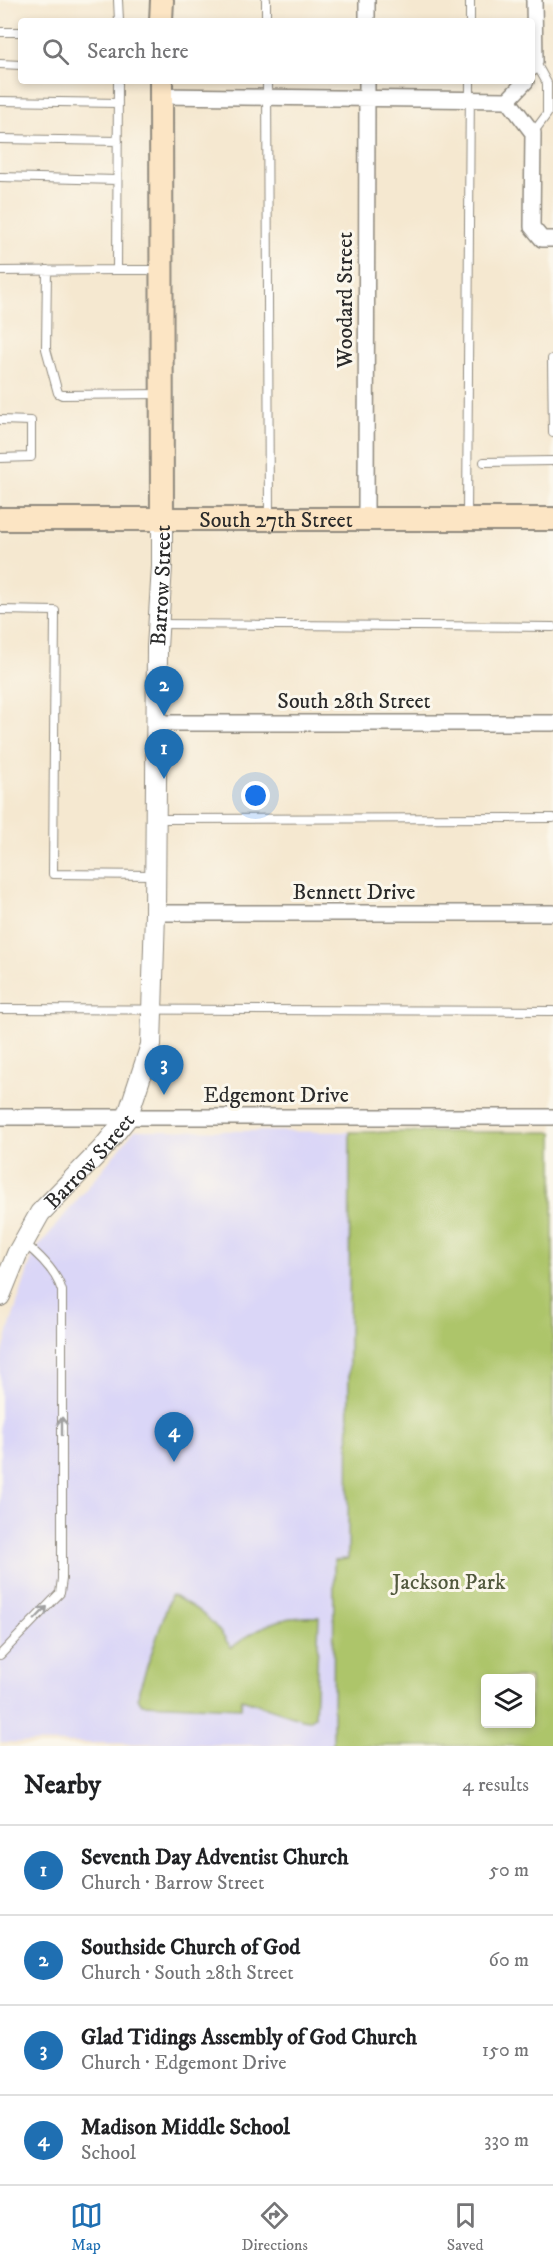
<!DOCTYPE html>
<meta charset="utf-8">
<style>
:root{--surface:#fff;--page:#f2f2f2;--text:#202124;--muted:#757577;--line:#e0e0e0;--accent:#1f6fb2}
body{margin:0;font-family:"IM FELL DW Pica",serif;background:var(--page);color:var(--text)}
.controls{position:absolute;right:18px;bottom:18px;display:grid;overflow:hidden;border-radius:6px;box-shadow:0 3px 9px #0003}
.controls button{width:54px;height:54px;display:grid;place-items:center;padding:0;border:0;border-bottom:2px solid var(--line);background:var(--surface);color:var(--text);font:30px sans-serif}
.you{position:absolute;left:256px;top:796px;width:21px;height:21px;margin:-15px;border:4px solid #fff;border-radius:50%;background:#1a73e8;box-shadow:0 0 0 9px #1a73e833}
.badge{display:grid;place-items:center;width:39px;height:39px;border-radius:50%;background:var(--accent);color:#fff;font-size:20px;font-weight:700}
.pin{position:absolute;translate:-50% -50px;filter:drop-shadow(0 2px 3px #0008)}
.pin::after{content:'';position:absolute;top:32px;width:21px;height:18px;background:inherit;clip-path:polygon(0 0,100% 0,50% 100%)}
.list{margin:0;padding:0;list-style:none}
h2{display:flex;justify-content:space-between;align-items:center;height:78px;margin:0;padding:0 24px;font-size:26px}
h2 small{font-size:20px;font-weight:400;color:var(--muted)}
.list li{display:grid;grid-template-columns:39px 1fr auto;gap:18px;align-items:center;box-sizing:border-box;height:90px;padding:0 24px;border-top:2px solid var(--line)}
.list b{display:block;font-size:22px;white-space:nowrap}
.list p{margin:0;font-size:20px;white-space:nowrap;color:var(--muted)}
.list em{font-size:20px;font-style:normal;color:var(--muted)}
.icon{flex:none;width:33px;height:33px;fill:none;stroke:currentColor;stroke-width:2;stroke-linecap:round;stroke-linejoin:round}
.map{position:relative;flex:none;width:553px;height:1746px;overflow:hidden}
.search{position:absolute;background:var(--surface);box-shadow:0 3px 9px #0003;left:18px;right:18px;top:18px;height:66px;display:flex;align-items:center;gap:15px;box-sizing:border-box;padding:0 21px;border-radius:6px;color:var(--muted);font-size:22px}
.sheet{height:438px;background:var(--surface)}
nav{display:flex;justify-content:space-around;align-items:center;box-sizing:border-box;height:84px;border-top:2px solid var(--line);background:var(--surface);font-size:16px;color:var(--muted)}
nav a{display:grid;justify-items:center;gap:3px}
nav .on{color:var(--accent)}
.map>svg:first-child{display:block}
.built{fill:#dad6f7}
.green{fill:#adc56b;stroke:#6c784b;stroke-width:1.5;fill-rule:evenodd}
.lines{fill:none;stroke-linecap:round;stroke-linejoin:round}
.service-casing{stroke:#908a7e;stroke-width:10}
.minor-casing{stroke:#908a7e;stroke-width:18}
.tertiary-casing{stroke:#908a7e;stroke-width:22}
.secondary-casing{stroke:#908a7e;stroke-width:26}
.service{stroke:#fff;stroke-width:8}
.minor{stroke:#fff;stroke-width:15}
.tertiary{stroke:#fff;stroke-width:20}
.secondary{stroke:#fce5c4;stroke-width:22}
.oneway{stroke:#a0a0a0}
.labels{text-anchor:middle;stroke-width:6;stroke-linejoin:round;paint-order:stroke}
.street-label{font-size:22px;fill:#2b2b2b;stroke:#fbf7ec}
.park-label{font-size:22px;fill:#52593e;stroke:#fbf7ec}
</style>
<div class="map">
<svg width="553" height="1746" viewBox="0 0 553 1746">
<rect width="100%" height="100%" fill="#fbf7ec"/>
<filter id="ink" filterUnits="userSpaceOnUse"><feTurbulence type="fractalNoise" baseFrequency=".0167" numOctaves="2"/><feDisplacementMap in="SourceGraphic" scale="12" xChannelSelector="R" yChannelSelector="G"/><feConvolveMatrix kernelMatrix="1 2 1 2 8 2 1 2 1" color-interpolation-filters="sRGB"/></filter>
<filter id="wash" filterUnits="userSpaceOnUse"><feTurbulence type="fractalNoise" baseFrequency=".008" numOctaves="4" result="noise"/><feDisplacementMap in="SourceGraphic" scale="24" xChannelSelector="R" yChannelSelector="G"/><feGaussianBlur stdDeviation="1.35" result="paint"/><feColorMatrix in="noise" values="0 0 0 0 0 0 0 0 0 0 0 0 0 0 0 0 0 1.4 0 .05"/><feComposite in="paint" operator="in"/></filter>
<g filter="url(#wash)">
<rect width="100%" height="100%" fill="#f5e8d0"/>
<path class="built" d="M135 1130 350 1132 348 1560H334L333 1746 0 1742V1365L8 1332 34 1252Z"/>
<path class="green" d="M350 1132H553V1746H333L334 1560 348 1559ZM486 1678H530V1724H486Z
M171 1595C200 1609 214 1620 231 1648 261 1625 281 1615 319 1617L315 1716 309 1720 302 1719 242 1699 241 1708 142 1704 138 1698 139 1690Z"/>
</g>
<g filter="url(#ink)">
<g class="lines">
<g class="service-casing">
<path id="service" d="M118 0 119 21
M266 0V21
M470 0V21
M0 32H21
M0 64 21 65
M267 81 269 517
M0 101 118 103
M533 133 547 114V83L536 63
M0 139 118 141
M0 177 117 180
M47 270 46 349 58 393 62 395 160 394
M117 270H160
M0 271 117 270 118 81
M552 359 553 433
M0 420 31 421V457L0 458
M484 462 553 461
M467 517 470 81
M0 610 55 611 53 874 153 875
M159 624 553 627
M157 819 553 818
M0 1009 553 1011
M0 1655 60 1593 62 1579V1291C57 1272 39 1255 24 1243"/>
</g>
<g class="minor-casing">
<path id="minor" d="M367 21V0
M532 68 535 61 534 0
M161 96 508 100 526 81
M508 100 533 133 532 227 542 239H553
M366 518 367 81
M156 723H553
M155 913H553
M0 1117H553"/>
</g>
<g class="tertiary-casing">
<g id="tertiary">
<path id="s1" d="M0 1296 17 1254 40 1213 102 1149 127 1118 151 1045 155 913 157 648 162 566V517"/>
</g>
</g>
<g class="secondary-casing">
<g id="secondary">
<path d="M161 21 162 0"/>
<path d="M161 81 162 517"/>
<path id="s2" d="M0 519H553"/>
</g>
</g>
<use href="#service" class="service"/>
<use href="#minor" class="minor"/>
<use href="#tertiary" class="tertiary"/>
<use href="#secondary" class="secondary"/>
</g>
<defs><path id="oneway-shaft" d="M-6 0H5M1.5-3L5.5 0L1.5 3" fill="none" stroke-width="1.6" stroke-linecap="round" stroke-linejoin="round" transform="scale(1.5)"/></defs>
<g class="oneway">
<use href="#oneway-shaft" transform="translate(62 1426) rotate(-90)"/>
<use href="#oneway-shaft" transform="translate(41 1613) rotate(-46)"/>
</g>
</g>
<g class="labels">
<g class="street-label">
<text transform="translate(344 300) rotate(-90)" y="8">Woodard Street</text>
<text dy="8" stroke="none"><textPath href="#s2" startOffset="276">South 27th Street</textPath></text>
<text dy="8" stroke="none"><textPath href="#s1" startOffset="758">Barrow Street</textPath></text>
<text x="354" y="708">South 28th Street</text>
<text x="354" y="899">Bennett Drive</text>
<text x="276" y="1102">Edgemont Drive</text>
<text dy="8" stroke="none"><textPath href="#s1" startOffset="164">Barrow Street</textPath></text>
</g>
<g class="park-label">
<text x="449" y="1589">Jackson Park</text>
</g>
</g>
</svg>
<div class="controls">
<button><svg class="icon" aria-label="layers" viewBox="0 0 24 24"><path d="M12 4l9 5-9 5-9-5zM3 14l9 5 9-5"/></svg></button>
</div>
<div class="you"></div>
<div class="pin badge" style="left:164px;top:779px">1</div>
<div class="pin badge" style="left:164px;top:716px">2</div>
<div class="pin badge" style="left:164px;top:1095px">3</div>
<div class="pin badge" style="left:174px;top:1462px">4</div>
<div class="search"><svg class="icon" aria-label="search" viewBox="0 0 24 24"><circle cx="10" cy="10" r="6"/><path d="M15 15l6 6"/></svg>Search here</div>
</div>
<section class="sheet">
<h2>Nearby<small>4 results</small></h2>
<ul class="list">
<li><span class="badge">1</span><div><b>Seventh Day Adventist Church</b><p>Church · Barrow Street</p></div><em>50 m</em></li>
<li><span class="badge">2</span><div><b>Southside Church of God</b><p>Church · South 28th Street</p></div><em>60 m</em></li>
<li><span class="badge">3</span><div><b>Glad Tidings Assembly of God Church</b><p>Church · Edgemont Drive</p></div><em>150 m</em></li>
<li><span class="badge">4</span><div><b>Madison Middle School</b><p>School</p></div><em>330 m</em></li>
</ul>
</section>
<nav>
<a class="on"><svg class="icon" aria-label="map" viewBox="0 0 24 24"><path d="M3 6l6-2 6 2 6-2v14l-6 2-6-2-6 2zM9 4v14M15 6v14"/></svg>Map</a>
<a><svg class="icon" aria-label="directions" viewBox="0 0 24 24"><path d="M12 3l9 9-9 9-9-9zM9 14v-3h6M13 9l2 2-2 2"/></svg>Directions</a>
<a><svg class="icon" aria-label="saved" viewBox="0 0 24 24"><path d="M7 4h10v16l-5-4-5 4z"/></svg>Saved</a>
</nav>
